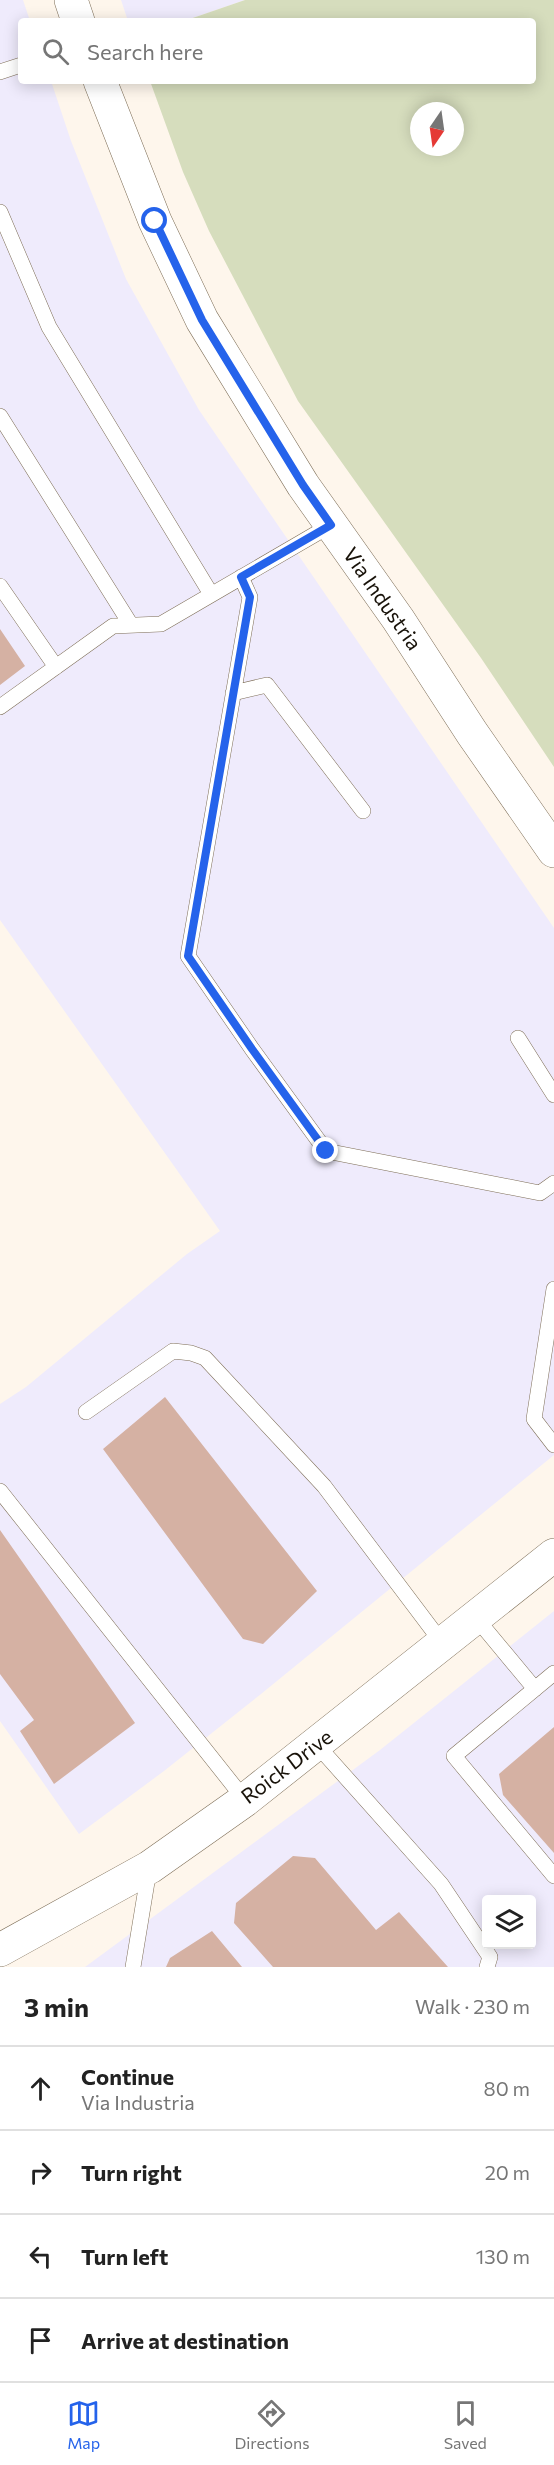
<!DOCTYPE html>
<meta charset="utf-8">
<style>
:root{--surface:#fff;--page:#f6f6f6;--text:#222;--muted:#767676;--line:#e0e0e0;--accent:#2563eb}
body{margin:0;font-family:Commissioner,sans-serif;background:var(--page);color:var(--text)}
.controls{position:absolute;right:18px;bottom:18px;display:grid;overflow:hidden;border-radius:6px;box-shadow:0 3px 15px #0003}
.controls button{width:54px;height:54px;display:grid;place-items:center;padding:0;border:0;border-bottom:2px solid var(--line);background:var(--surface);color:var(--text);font:30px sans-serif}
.compass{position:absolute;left:410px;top:102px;width:54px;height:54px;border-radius:50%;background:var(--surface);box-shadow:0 3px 15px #0003;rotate:193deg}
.stop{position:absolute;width:18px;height:18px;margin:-14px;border:4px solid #2563eb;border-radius:50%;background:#fff}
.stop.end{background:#2563eb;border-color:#fff;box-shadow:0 2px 6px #0008}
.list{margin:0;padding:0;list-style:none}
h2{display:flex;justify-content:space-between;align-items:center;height:78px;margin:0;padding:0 24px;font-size:26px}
h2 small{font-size:20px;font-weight:400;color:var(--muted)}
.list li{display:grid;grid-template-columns:39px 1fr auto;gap:18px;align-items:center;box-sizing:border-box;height:84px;padding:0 24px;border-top:2px solid var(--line)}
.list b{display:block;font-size:22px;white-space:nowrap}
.list p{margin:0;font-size:20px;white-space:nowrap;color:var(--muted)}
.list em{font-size:20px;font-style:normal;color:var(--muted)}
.icon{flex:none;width:33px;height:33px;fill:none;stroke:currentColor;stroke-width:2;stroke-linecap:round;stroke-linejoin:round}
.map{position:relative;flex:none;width:554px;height:1967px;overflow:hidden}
.search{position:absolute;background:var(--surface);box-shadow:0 3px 15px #0003;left:18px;right:18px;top:18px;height:66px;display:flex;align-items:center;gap:15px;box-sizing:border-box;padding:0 21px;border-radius:6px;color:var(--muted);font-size:22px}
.sheet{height:414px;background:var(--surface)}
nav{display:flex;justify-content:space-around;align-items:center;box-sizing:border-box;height:84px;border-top:2px solid var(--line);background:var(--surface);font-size:16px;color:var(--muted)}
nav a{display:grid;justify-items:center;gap:3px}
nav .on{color:var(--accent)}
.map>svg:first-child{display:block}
.commercial{fill:#efebfc;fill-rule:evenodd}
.green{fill:#d6ddbd;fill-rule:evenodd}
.building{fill:#d5b1a3}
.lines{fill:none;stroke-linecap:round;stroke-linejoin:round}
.service-casing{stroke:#7e6e57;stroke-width:16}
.tertiary-casing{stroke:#7e6e57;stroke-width:34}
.service{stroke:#fff;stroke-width:15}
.tertiary{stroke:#fff;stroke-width:33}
.route{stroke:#2563eb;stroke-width:8}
.labels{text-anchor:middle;stroke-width:4.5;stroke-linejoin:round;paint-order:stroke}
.street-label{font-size:21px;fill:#181209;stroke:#fff}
</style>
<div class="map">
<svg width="554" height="1967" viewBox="0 0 554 1967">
<rect width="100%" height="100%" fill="#fef6ec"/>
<path class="commercial" d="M0 0H23L30 21H21V81H51L71 141 126 279 199 410 554 928V1455L261 1694 164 1771 79 1834 0 1721V1404L26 1387 187 1254 220 1231 0 920Z
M121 0H245L184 21H128Z
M554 1611V1967H85L380 1750ZM486 1900H532V1944H486Z"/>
<path class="green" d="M245 0H554V767L481 658 298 401 209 231 183 172 150 81H533V21H184ZM419 111H455V147H419Z"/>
<path class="building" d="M0 629 25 666 0 685Z
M165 1397 317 1591 263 1644 243 1639 103 1449Z
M0 1530 135 1723 54 1784 20 1731 34 1720 0 1674Z
M554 1727V1853L503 1795 499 1774Z
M293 1856 315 1858 376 1930 399 1912 448 1967H273L234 1923 236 1903Z
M212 1931 242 1967H166L170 1958Z"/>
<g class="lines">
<g class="service-casing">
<path id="service" d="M0 72 21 65
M0 212 49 327 211 594
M0 416 131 625
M241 577 250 597 188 956 252 1049 326 1151 540 1193 554 1183
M0 586 56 667
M233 693 267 685 363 811
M0 707 113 626 161 624 331 525
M518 1038 554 1095
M554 1289 534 1419 554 1445
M86 1412 173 1351 191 1353 205 1358 324 1486 443 1644
M0 1491 245 1800
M476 1618 535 1689
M554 1673 454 1756 554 1876
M317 1745 441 1884 490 1957 487 1967
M133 1967 149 1870"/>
</g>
<g class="tertiary-casing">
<path id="tertiary" d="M71 0 78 21
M100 81 155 221 202 320 303 485 398 619 472 733 554 851
M0 1950 150 1867 245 1800 554 1555"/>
</g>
<use href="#service" class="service"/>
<use href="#tertiary" class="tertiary"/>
</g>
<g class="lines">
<path class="route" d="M155 221 202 320 303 485 331 525 241 577 250 597 188 956 252 1049 326 1151"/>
</g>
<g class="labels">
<g class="street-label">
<text transform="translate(382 599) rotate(55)" y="7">Via Industria</text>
<text transform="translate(287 1767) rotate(-37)" y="7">Roick Drive</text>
</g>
</g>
</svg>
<div class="controls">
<button><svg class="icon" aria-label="layers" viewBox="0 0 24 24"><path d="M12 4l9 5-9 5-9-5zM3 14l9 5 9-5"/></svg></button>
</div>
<svg class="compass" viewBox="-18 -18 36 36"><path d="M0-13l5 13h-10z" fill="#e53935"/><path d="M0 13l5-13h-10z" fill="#767676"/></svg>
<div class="stop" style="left:155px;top:221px"></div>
<div class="stop end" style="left:326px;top:1151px"></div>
<div class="search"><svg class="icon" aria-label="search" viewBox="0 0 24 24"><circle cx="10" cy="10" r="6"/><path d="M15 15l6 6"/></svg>Search here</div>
</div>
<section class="sheet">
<h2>3 min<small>Walk · 230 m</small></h2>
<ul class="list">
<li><svg class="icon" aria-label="ahead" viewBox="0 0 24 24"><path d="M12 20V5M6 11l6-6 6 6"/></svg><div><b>Continue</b><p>Via Industria</p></div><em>80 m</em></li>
<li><svg class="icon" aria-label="right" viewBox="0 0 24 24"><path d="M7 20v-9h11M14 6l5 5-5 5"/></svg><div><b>Turn right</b></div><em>20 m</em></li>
<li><svg class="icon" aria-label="left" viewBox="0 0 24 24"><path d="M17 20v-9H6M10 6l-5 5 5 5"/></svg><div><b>Turn left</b></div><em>130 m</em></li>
<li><svg class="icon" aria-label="arrive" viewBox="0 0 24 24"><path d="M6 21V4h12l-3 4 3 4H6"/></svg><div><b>Arrive at destination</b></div></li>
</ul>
</section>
<nav>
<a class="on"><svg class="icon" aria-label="map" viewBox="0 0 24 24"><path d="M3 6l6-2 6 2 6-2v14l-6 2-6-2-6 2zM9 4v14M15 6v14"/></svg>Map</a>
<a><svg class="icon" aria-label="directions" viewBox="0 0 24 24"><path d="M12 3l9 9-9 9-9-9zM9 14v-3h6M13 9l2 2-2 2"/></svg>Directions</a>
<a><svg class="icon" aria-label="saved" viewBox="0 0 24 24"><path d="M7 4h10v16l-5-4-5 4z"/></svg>Saved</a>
</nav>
